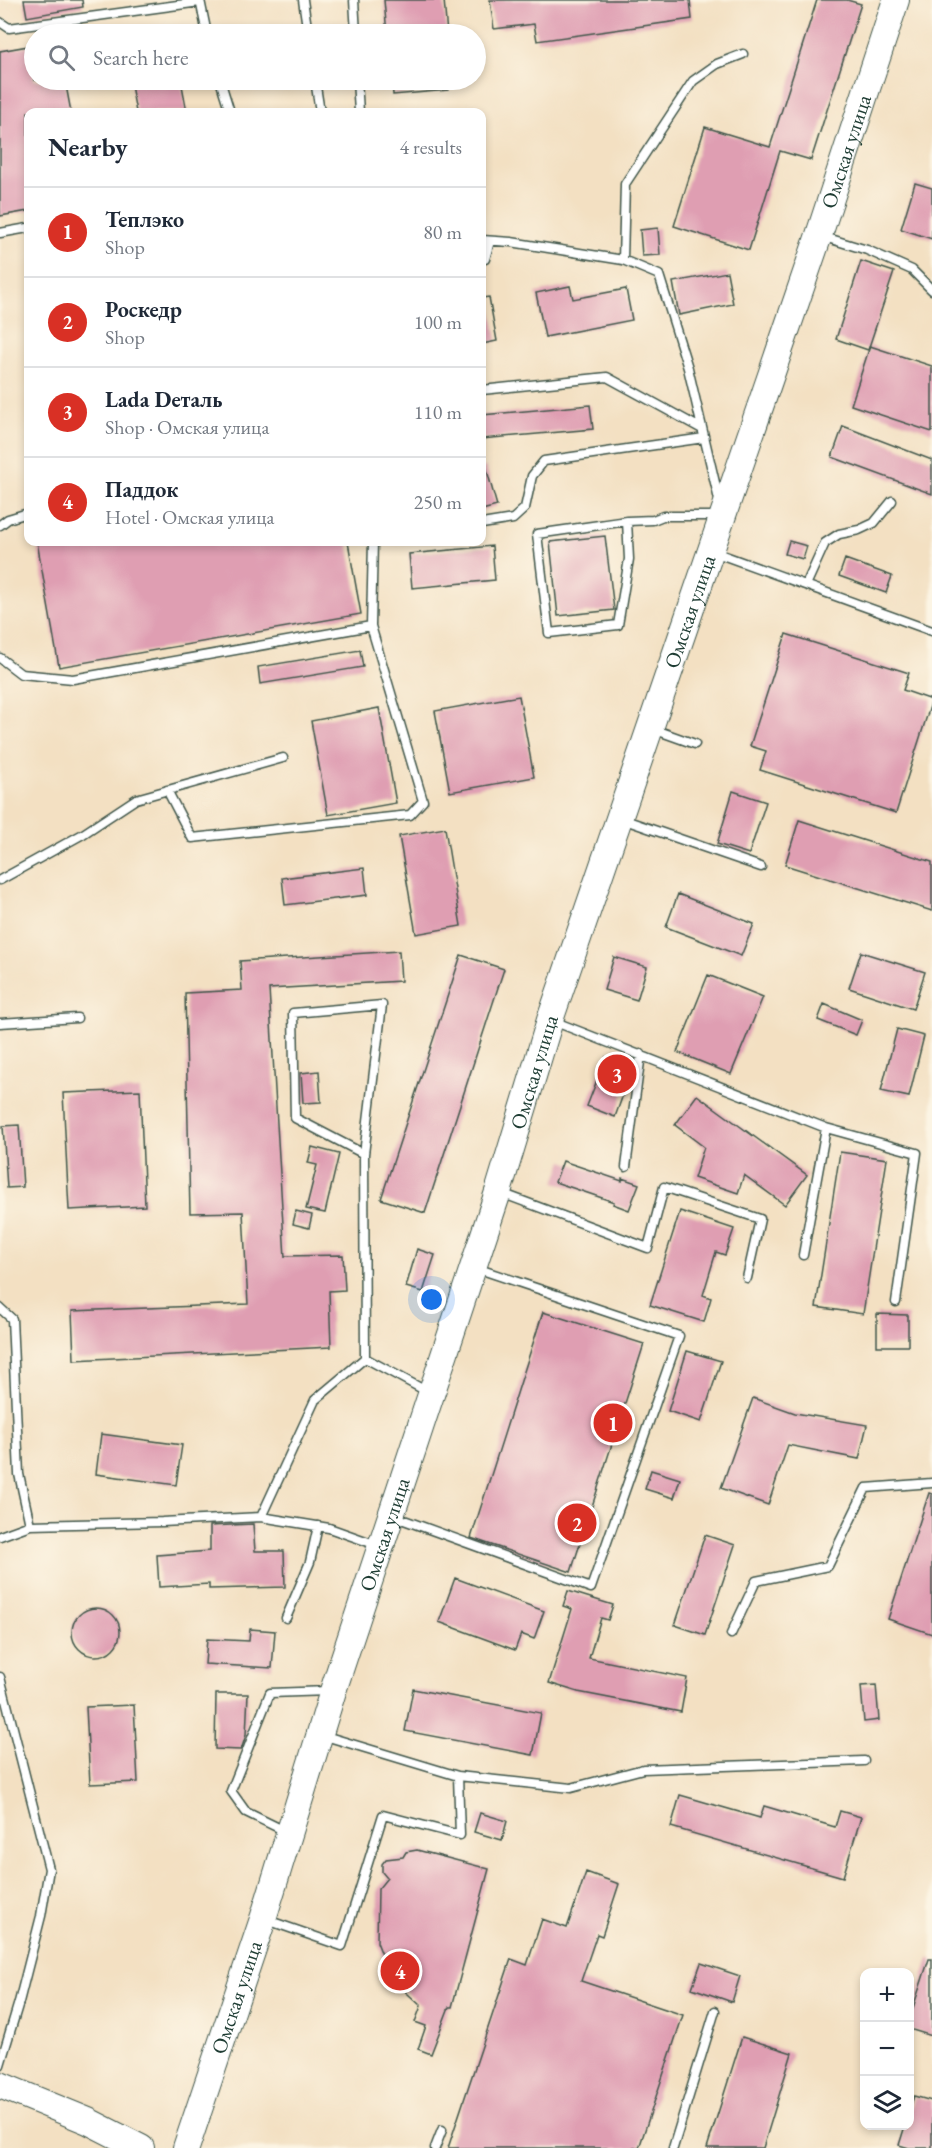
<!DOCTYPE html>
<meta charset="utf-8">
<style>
:root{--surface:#fff;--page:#f2f2f3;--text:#1f2937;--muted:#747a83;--line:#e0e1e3;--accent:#d93025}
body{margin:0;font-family:"EB Garamond",serif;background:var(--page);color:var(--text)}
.controls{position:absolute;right:18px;bottom:18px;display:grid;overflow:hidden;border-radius:12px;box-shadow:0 3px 9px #0003}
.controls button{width:54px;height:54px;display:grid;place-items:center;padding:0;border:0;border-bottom:2px solid var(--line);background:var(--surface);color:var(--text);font:30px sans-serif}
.you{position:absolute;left:432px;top:1300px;width:21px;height:21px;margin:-15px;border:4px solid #fff;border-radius:50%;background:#1a73e8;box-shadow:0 0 0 9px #1a73e833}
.badge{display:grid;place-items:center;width:39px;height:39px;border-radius:50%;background:var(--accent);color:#fff;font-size:20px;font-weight:700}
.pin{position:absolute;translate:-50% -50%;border:3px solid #fff;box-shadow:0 2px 6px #0006}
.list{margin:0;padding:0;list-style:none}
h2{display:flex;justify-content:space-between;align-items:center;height:78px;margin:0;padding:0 24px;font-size:26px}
h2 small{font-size:20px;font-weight:400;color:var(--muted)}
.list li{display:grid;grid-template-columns:39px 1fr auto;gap:18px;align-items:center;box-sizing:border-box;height:90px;padding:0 24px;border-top:2px solid var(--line)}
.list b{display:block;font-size:22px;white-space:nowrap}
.list p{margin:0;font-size:20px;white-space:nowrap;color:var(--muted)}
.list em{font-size:20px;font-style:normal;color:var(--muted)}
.icon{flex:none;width:33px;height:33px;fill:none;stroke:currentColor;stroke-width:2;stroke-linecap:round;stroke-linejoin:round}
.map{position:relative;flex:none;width:932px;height:2148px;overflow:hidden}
.search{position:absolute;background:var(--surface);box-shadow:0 3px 9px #0003;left:24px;top:24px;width:462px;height:66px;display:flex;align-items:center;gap:15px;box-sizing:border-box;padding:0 21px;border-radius:33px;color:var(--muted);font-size:22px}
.panel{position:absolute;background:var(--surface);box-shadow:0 3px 9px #0003;left:24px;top:108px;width:462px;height:438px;border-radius:12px}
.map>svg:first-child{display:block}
.building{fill:#df9eb2}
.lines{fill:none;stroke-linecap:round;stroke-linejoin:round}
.lane-casing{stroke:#3f5549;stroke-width:11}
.primary-casing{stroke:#3f5549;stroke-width:28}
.lane{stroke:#fff;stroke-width:8}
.primary{stroke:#fff;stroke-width:26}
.labels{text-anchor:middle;stroke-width:6;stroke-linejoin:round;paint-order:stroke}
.street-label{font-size:21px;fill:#1f3d34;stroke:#fcf5e5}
</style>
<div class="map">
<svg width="932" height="2148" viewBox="0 0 932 2148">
<rect width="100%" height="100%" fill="#fcf5e5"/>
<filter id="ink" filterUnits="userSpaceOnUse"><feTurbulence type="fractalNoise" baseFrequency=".0167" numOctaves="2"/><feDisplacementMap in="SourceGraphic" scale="12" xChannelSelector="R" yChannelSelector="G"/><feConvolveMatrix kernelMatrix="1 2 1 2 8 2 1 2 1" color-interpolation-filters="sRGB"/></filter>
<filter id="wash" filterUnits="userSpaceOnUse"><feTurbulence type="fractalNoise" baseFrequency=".008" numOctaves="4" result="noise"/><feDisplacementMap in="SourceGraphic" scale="24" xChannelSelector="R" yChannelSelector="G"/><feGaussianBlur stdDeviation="1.35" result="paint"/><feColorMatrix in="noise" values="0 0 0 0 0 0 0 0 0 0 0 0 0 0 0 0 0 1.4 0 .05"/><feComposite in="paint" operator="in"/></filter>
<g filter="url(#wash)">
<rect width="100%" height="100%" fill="#f3e0c2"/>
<g id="blocks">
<path class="building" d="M24 0H82L83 7 27 17Z
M384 0H444L447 34H387Z
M490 0H690L692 19 537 41 534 24 494 29Z
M817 0H847L861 4 811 160 780 151 749 250 674 226 705 127 770 147Z
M34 45V80H65L71 112H28V211L0 216V51Z
M130 80H181L187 112H136Z
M392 80H448V90L393 95Z
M915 183 932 188V239L901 229Z
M658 228 660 255 642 256 640 230Z
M861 261 894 272 868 350 836 339Z
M727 272 733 304 679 315 673 282Z
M570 286 573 299 626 289 632 320 545 337 536 293Z
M489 297 497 341 482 344V298Z
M870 346 932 366V432L851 405Z
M590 405 593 429 482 439V415Z
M843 426 932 460V494L832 457Z
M486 467 497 506 482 510V468Z
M605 536 614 610 558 616 550 542Z
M789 541 807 546 803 559 785 554Z
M37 542H348L361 614 59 667Z
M492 546 495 580 412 588 409 554Z
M845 559 892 576 886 593 839 576Z
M786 634 909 673 903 690 932 700 896 813 760 770 766 751 750 746Z
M360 650 363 667 260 684 258 667Z
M519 696 534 777 450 792 435 711Z
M379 708 396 803 328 815 311 721Z
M733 791 766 802 749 854 717 844Z
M799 820 932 862V911L785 865Z
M445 828 461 926 416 934 399 836Z
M364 868 367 895 285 905 282 878Z
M678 894 754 924 741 956 666 927Z
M399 951 401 981 269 989 285 1258V1256L343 1255 345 1290 329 1291 331 1347 74 1360 72 1311 248 1304 243 1212 190 1213 185 993 242 990 240 961Z
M861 952 925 972 913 1009 849 988Z
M461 955 504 969 425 1213 381 1199Z
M614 957 647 967 637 1000 604 990Z
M708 975 763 997 731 1074 677 1052Z
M824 1004 862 1020 856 1035 818 1020Z
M897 1029 924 1036 909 1097 881 1091Z
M606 1057 633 1067 615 1117 587 1106Z
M319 1071 321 1102 303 1103 301 1073Z
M140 1090 145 1206 69 1210 63 1093Z
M697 1095 807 1175 785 1205 744 1175 738 1193 694 1178 704 1147 675 1125Z
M19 1125 23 1187 7 1188 3 1126Z
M312 1147 339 1154 325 1213 306 1209 317 1165 308 1163Z
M840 1152 887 1159 863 1314 816 1307Z
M563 1161 622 1181V1178L639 1184 629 1210 613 1204 614 1202 555 1182Z
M296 1211 312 1215 309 1228 293 1224Z
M680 1211 734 1229 725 1255 716 1252 703 1295 711 1298 704 1322 650 1305Z
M417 1249 435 1255 423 1292 406 1287Z
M543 1312 644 1344 571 1572 471 1538Z
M877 1314 908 1315V1346H877Z
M687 1351 721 1361 701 1422 668 1411Z
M753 1398 795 1413 867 1425 859 1459 788 1445 768 1505 721 1488Z
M101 1434 182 1445 176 1485 96 1474Z
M651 1470 680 1479 674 1498 645 1489Z
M929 1493 932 1494V1634L888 1619Z
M253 1524 255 1551H284L285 1587 209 1589V1584L159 1587 157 1555 210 1551V1526Z
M705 1535 735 1545 705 1635 675 1625Z
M455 1578 544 1611 534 1639 521 1634 515 1650 439 1622Z
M568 1591 613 1605 608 1620 601 1618 589 1658 687 1678 681 1712 578 1692 549 1683 572 1609 563 1606Z
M72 1632a24 24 0 1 1 48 0a24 24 0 1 1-48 0Z
M250 1629 275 1631 272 1668 205 1664 207 1639 249 1641Z
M876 1685 879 1720 864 1722 861 1686Z
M413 1689 541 1713 533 1755 405 1731Z
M216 1694H248L246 1735 241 1750 215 1749Z
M134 1705 138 1782 90 1784 86 1707Z
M680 1795 760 1818 764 1806 835 1827 840 1811 861 1817 843 1877 671 1827Z
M480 1813 507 1821 502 1840 474 1832Z
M417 1850 489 1869 452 2007H449L431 2054 418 2049 426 2026 415 2022 421 2006 396 1983 383 1976 386 1965 377 1942 378 1889 387 1878 382 1872V1864L386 1859 403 1857 406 1852Z
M586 1872 619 1884 602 1936 597 1934 581 1981 683 2015 639 2148H448L511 1959 527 1965 542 1919 567 1928Z
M929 1959H932V2036L909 2029V2020Z
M701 1963 740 1976 732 2002 692 1988Z
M742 2037 792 2053 763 2148H707Z
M914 2096 932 2101V2148H909L899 2145 905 2126H909V2111Z"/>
</g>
</g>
<g filter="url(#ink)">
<use href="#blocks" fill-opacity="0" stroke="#3f5549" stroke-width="1.5"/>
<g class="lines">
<g class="lane-casing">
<path id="lane" d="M200 0 207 34
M303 0 308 34
M354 0 356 34
M0 22 9 28 200 2
M220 80 230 112
M315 80 320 112
M357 80 359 112
M0 233 28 228
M821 236 867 250 912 270 932 290
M482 240 511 242 623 260 659 275 688 368 720 504
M482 259H485L490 241
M623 260 625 184 693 81 717 64 743 54
M482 390 607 377 702 429
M627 521 537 534 549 633 618 625 629 559 627 521 653 520 663 516H719
M482 524 513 519 525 508 532 476 544 461 704 438
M0 525 8 519 28 513
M714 552 932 631
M806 585 825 543 839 534 859 530 874 523 892 501
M0 658 21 674 73 679 371 626
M653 729 695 744
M167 790 192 838 410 815 423 801 371 626 373 542
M622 819 761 867
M0 880 83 834 136 799 283 758
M553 1021 826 1128 803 1255
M0 1023 77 1018
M826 1128 917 1153 896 1302
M364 1154 382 1005 293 1013 295 1118 364 1154 365 1358 428 1392
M626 1167 641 1054
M501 1193 648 1248 664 1187 760 1219 747 1278
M0 1308 12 1319 19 1474 30 1525
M393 1516 591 1588 679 1336 476 1268
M261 1517 315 1400 365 1358
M0 1536 30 1525 162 1522 261 1517 329 1528 377 1545
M286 1618 310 1562 318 1526
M731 1634 756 1581 828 1566 866 1488 932 1483
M0 1677 49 1869 41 1916 19 2002 0 2065
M322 1735 458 1776 571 1788 643 1769 864 1761
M287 1832 246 1812 231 1791 270 1693 329 1691
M267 1920 342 1946 383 1815 460 1835 458 1776
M435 2148 442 2130
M673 2148 715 2011"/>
</g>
<g class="primary-casing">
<g id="primary">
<path d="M0 2085 88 2121 141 2148"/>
<path id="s1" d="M186 2148 263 1919 333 1691 498 1192 550 1020 819 235 896 0"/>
</g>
</g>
<use href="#lane" class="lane"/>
<use href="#primary" class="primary"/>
</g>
</g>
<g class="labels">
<g class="street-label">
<text dy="7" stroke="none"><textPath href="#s1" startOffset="2103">Омская улица</textPath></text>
<text dy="7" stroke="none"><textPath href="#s1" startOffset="1617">Омская улица</textPath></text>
<text dy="7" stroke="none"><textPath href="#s1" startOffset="1131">Омская улица</textPath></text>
<text dy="7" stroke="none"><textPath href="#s1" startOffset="645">Омская улица</textPath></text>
<text dy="7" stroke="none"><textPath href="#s1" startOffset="159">Омская улица</textPath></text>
</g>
</g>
</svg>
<div class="controls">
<button>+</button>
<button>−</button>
<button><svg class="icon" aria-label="layers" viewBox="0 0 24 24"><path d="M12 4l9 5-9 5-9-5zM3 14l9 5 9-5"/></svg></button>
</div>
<div class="you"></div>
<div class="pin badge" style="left:613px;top:1423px">1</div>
<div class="pin badge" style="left:577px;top:1523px">2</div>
<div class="pin badge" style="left:617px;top:1074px">3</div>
<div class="pin badge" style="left:400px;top:1971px">4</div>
<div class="search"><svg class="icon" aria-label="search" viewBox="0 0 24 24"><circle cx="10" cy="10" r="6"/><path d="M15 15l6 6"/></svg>Search here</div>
<section class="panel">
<h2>Nearby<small>4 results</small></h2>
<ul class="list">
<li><span class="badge">1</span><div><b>Теплэко</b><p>Shop</p></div><em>80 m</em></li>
<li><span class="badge">2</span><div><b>Роскедр</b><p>Shop</p></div><em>100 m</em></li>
<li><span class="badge">3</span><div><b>Lada Dеталь</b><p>Shop · Омская улица</p></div><em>110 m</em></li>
<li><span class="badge">4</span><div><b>Паддок</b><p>Hotel · Омская улица</p></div><em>250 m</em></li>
</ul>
</section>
</div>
